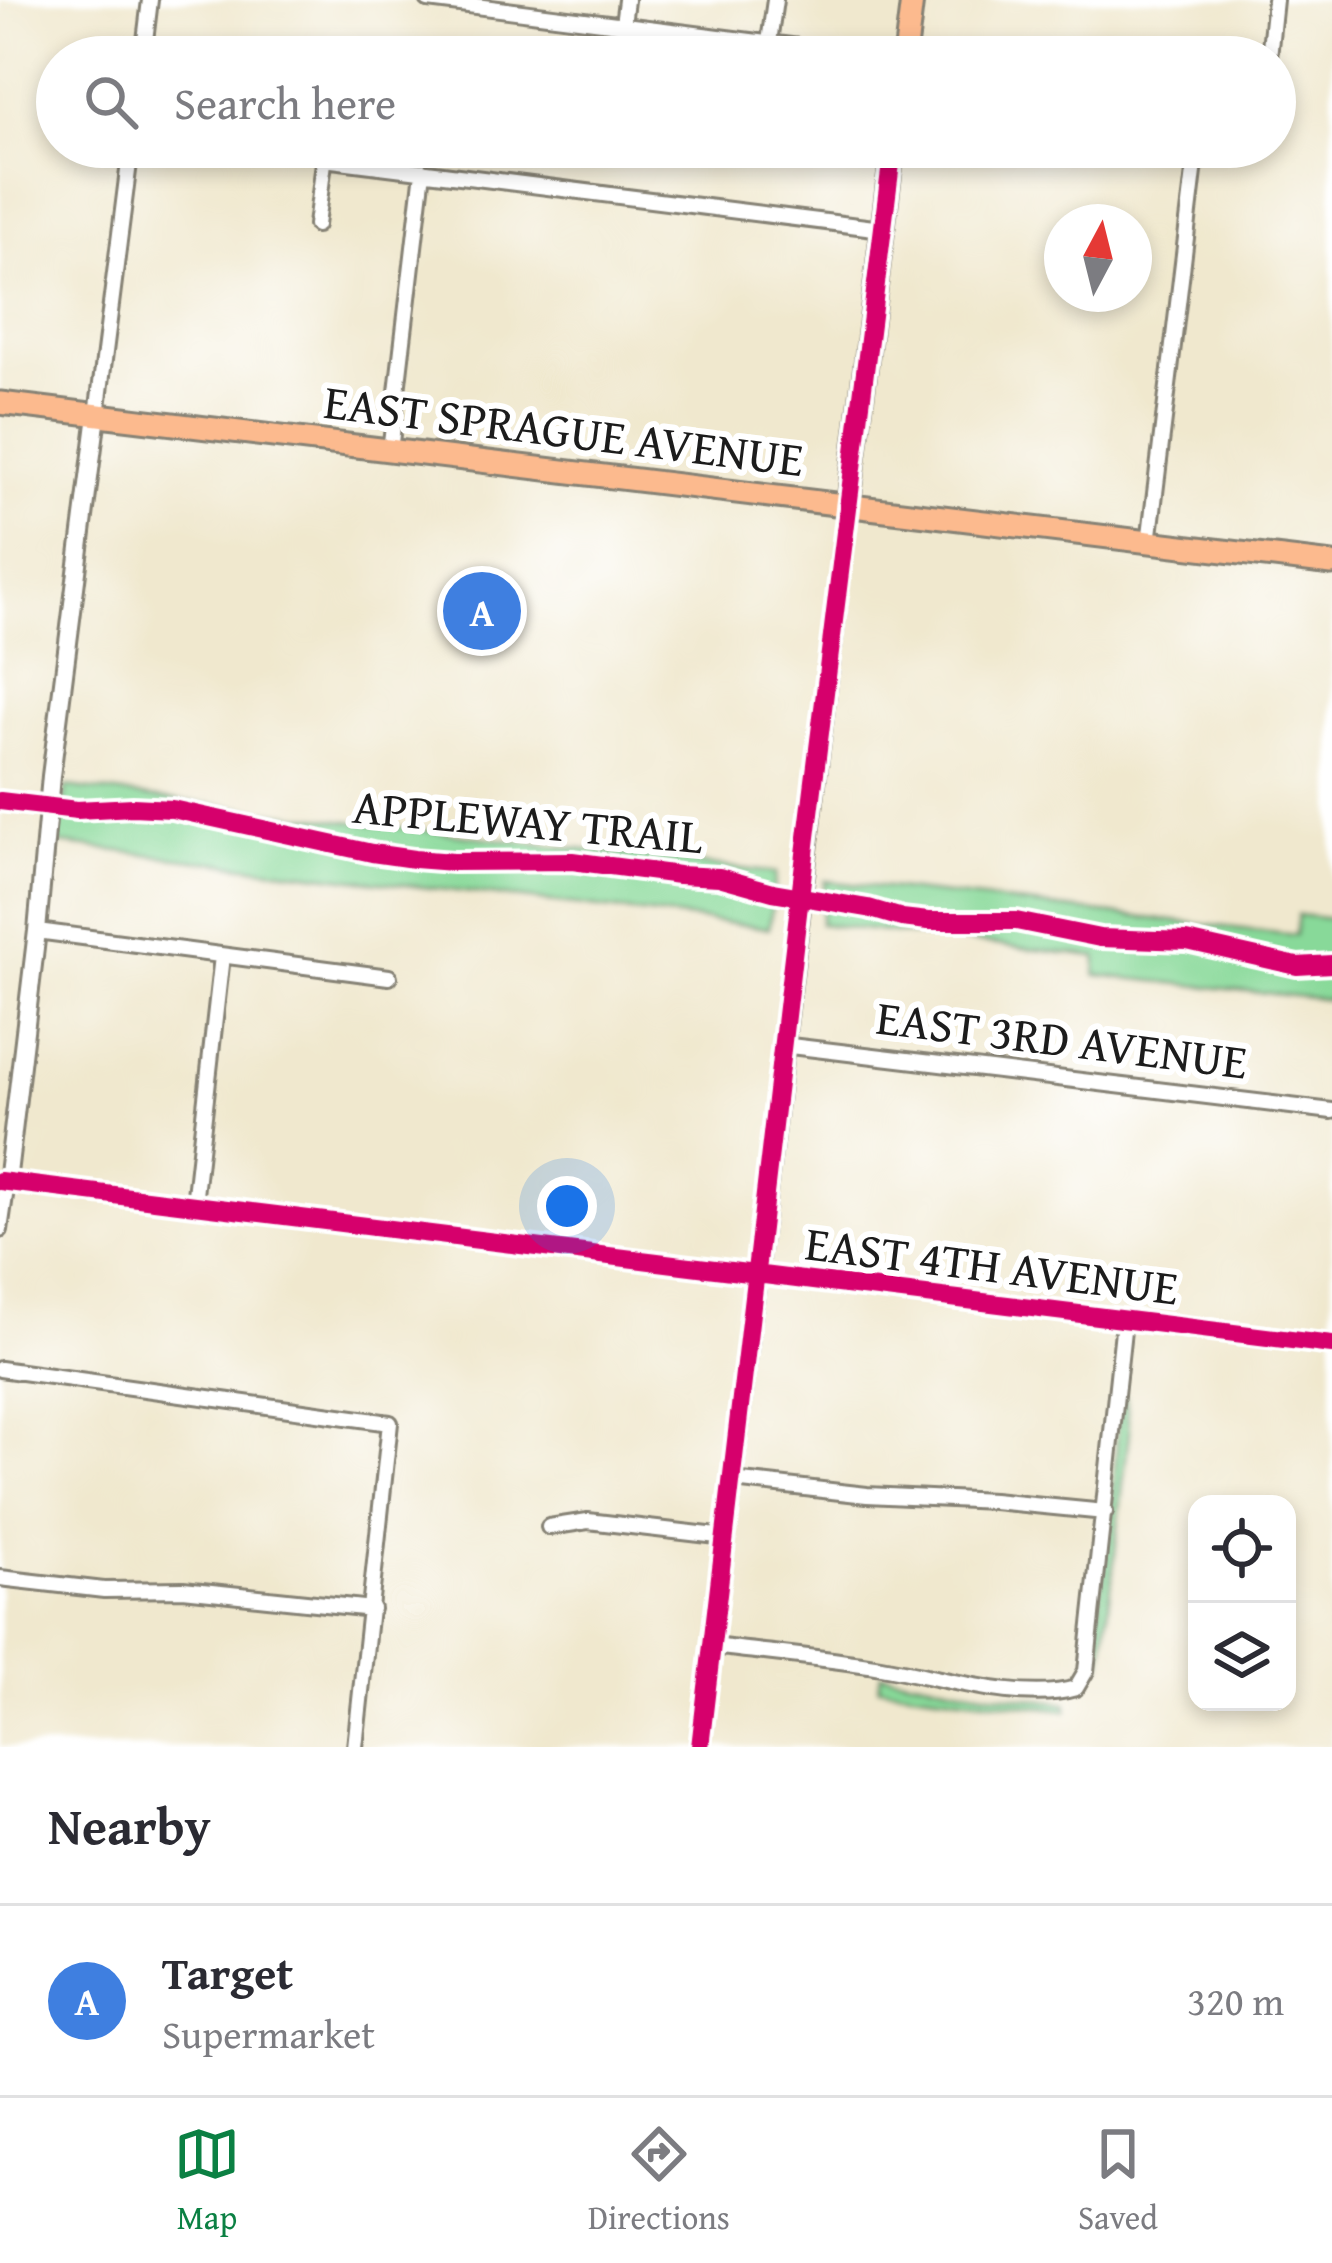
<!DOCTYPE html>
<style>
:root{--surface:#fff;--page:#f7f7f7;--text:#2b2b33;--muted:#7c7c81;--line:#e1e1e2;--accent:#0b8043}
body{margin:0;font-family:"Gentium Book Plus",serif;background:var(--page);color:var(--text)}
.controls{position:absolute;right:36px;bottom:36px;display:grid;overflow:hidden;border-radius:24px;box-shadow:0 6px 18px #0003}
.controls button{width:108px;height:108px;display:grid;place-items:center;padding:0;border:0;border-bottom:3px solid var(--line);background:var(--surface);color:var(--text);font:60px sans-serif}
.compass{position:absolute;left:1044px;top:204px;width:108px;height:108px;border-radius:50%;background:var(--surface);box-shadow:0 6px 18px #0003;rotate:7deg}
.you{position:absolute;left:567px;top:1206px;width:42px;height:42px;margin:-30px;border:9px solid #fff;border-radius:50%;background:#1a73e8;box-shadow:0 0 0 18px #1a73e833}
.badge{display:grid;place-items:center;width:78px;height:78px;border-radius:50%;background:var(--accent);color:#fff;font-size:39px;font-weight:700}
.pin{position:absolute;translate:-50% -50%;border:6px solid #fff;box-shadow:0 3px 12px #0006}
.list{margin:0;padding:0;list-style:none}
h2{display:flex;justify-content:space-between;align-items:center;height:156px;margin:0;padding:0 48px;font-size:51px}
h2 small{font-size:39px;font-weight:400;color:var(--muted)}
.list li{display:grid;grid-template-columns:78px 1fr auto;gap:36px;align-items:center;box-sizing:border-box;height:192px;padding:0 48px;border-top:3px solid var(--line)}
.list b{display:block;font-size:45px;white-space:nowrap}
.list p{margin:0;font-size:39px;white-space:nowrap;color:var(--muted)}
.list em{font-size:39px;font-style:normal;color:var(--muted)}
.icon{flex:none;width:66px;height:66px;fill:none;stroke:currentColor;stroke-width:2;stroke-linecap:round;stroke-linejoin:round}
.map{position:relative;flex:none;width:1332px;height:1747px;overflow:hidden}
.search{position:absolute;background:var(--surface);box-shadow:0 6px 18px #0003;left:36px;right:36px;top:36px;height:132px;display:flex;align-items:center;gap:30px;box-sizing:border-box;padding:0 42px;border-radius:66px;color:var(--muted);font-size:45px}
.sheet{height:348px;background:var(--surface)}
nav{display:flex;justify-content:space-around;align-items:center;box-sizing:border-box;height:168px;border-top:3px solid var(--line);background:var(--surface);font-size:33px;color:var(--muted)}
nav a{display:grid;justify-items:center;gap:6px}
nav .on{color:var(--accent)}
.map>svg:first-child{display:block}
.green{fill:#88d999;stroke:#527a5a;stroke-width:3}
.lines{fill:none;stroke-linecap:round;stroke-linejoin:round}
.minor-casing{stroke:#868275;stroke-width:20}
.tertiary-casing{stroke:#868275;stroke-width:22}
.secondary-casing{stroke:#868275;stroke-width:24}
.primary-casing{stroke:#868275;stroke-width:27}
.minor{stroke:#fff;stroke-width:14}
.tertiary{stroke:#fff;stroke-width:16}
.secondary{stroke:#fee3d2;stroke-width:18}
.primary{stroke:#fcba8e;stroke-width:21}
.cycleway-casing{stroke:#fff;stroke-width:26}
.cycleway{stroke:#d6006c;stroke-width:18}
.labels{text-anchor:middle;stroke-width:12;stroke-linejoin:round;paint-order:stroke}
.street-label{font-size:48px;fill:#1c1c1c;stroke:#fff}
</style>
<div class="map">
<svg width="1332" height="1747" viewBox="0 0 1332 1747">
<rect width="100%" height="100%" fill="#fff"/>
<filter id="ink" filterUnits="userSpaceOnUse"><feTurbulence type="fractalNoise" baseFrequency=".00833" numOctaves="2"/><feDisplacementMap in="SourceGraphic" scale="24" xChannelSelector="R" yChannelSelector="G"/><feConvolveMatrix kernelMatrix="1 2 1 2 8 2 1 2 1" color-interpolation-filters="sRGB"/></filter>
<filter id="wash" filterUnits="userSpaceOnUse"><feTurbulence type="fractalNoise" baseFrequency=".004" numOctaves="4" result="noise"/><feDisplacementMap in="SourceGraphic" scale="48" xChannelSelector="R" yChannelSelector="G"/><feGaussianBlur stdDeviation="2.7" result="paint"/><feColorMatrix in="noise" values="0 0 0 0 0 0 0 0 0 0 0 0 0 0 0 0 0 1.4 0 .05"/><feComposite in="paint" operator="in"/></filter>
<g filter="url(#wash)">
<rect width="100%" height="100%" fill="#f0e8ce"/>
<path class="green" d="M66 787 776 873 769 928 51 843 54 812H63Z
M825 881 1295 935 1298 915 1332 919V1000L1096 975 1097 957 820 924Z
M1121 1385 1126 1400 1129 1432 1102 1665 1093 1663 1114 1485Z
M881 1673 990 1693 1067 1703V1710L879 1687Z"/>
</g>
<g filter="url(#ink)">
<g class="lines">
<g class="minor-casing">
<path id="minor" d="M428 0 878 57
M623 24 626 0
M769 42 775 0
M143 57 150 0
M1269 57 1275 0
M324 159 882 229
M316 225 326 147
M97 415 131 147
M390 451 423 171
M1149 543 1197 147
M37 931 389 977
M782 1045 1332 1111
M194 1204 222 956
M0 1230 7 1182
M0 1369 390 1423 355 1747
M733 1480 867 1495 993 1501 1105 1512
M549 1527 588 1521 726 1537
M0 1578 104 1590 183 1589 372 1609
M713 1646C769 1653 825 1658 881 1667 937 1676 1022 1704 1076 1688L1086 1671 1124 1321"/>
</g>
<g class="tertiary-casing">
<path id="tertiary" d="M0 1181 1332 1345
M7 1182 37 931 51 776 97 415"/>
</g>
<g class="secondary-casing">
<path id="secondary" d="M700 1747 848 508"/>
</g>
<g class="primary-casing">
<path id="primary" d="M905 57 912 0
M0 403 1332 564
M848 508 893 147"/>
</g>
<use href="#minor" class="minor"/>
<use href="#tertiary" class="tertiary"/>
<use href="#secondary" class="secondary"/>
<use href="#primary" class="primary"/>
<g class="cycleway-casing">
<path id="cycleway" d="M0 801 77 810 133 807 172 809 372 853 414 859 453 862 572 861 679 875 719 877 773 892 868 908 902 918 928 921H1016L1100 938 1187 941 1297 966 1332 964
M0 1181 1332 1345
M700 1747 807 837 893 147"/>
</g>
<use href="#cycleway" class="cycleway"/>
</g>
</g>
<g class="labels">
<g class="street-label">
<text transform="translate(564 430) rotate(7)" y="17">EAST SPRAGUE AVENUE</text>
<text transform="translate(528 821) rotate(5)" y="17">APPLEWAY TRAIL</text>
<text transform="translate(1062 1039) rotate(7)" y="17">EAST 3RD AVENUE</text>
<text transform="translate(992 1265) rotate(7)" y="17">EAST 4TH AVENUE</text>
</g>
</g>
</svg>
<div class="controls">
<button><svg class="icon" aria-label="locate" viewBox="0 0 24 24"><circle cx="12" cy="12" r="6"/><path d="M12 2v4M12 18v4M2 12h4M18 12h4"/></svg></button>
<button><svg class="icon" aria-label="layers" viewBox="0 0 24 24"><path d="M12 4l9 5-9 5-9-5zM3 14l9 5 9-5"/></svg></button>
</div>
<svg class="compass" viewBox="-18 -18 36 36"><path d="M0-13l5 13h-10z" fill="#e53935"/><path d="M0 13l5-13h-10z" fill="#7c7c81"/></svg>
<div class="you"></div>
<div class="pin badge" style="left:482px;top:611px;background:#3f7fe0">A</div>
<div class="search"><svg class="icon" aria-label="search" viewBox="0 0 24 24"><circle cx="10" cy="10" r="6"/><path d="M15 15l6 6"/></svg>Search here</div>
</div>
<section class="sheet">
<h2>Nearby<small></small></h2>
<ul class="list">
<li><span class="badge" style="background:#3f7fe0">A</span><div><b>Target</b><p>Supermarket</p></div><em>320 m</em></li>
</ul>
</section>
<nav>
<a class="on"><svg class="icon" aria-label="map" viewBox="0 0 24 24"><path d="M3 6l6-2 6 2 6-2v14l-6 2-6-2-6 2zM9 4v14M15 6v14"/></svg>Map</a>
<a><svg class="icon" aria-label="directions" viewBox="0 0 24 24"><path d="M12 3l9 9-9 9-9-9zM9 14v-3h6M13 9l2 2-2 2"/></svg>Directions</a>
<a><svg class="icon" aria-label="saved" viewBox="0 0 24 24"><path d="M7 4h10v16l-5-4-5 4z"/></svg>Saved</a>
</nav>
